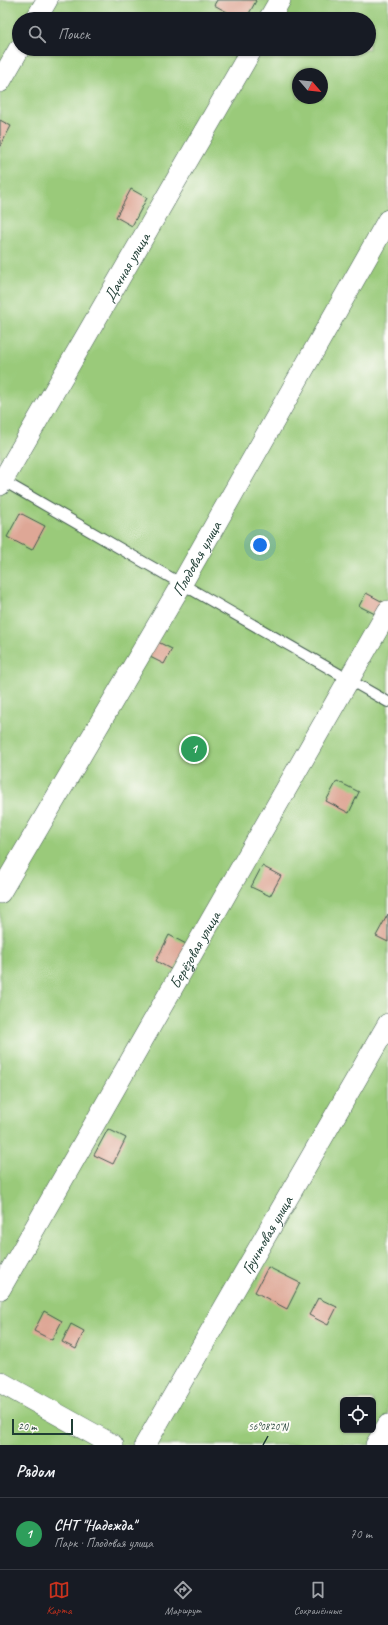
<!DOCTYPE html>
<html lang="ru">
<meta charset="utf-8">
<style>
:root{--surface:#171b24;--page:#20242c;--text:#f1f3f6;--muted:#9ea1a6;--line:#363941;--accent:#c8321e}
body{margin:0;font-family:Caveat,sans-serif;background:var(--page);color:var(--text)}
.controls{position:absolute;right:12px;bottom:12px;display:grid;overflow:hidden;border-radius:6px;box-shadow:0 1px 3px #0004}
.controls button{width:36px;height:36px;display:grid;place-items:center;padding:0;border:0;border-bottom:1px solid var(--line);background:var(--surface);color:var(--text);font:20px sans-serif}
.compass{position:absolute;left:292px;top:68px;width:36px;height:36px;border-radius:50%;background:var(--surface);box-shadow:0 1px 3px #0004;rotate:118deg}
.scale{position:absolute;left:12px;bottom:10px;width:61px;box-sizing:border-box;padding-left:4px;border:2px solid #1f3d34;border-top:0;font-size:11px;line-height:14px;white-space:nowrap;color:#1f3d34;-webkit-text-stroke:3px #fdfcf7;paint-order:stroke}
.you{position:absolute;left:260px;top:545px;width:14px;height:14px;margin:-10px;border:3px solid #fff;border-radius:50%;background:#1a73e8;box-shadow:0 0 0 6px #1a73e833}
.badge{display:grid;place-items:center;width:26px;height:26px;border-radius:50%;background:var(--accent);color:#fff;font-size:13px;font-weight:700}
.pin{position:absolute;translate:-50% -50%;border:2px solid #fff;box-shadow:0 1px 4px #0006}
.list{margin:0;padding:0;list-style:none}
h2{display:flex;justify-content:space-between;align-items:center;height:52px;margin:0;padding:0 16px;font-size:17px}
h2 small{font-size:13px;font-weight:400;color:var(--muted)}
.list li{display:grid;grid-template-columns:26px 1fr auto;gap:12px;align-items:center;box-sizing:border-box;height:72px;padding:0 16px;border-top:1px solid var(--line)}
.list b{display:block;font-size:15px;white-space:nowrap}
.list p{margin:0;font-size:13px;white-space:nowrap;color:var(--muted)}
.list em{font-size:13px;font-style:normal;color:var(--muted)}
.icon{flex:none;width:22px;height:22px;fill:none;stroke:currentColor;stroke-width:2;stroke-linecap:round;stroke-linejoin:round}
.map{position:relative;flex:none;width:388px;height:1445px;overflow:hidden}
.search{position:absolute;background:var(--surface);box-shadow:0 1px 3px #0004;left:12px;right:12px;top:12px;height:44px;display:flex;align-items:center;gap:10px;box-sizing:border-box;padding:0 14px;border-radius:22px;color:var(--muted);font-size:15px}
.sheet{height:124px;background:var(--surface)}
nav{display:flex;justify-content:space-around;align-items:center;box-sizing:border-box;height:56px;border-top:1px solid var(--line);background:var(--surface);font-size:11px;color:var(--muted)}
nav a{display:grid;justify-items:center;gap:2px}
nav .on{color:var(--accent)}
.map>svg:first-child{display:block}
.green{fill:#9aca7a;stroke:#5c8457;fill-rule:evenodd}
.building{fill:#dea796}
.lines{fill:none;stroke-linecap:round;stroke-linejoin:round}
.lane-casing{stroke:#3f584d;stroke-width:12}
.street-casing{stroke:#3f584d;stroke-width:22}
.lane{stroke:#fff;stroke-width:10}
.street{stroke:#fff;stroke-width:21}
.ticks{fill:none;stroke:#1f3d34;stroke-width:1.5}
.labels{text-anchor:middle;stroke-width:4;stroke-linejoin:round;paint-order:stroke}
.street-label{font-size:16px;fill:#1f3d34;stroke:#fdfcf7}
.ticks-label{font-size:10px;text-anchor:middle;fill:#1f3d34;stroke:#fdfcf7;stroke-width:4;stroke-linejoin:round;paint-order:stroke}
</style>
<div class="map">
<svg width="388" height="1445" viewBox="0 0 388 1445">
<rect width="100%" height="100%" fill="#fdfcf7"/>
<filter id="ink" filterUnits="userSpaceOnUse"><feTurbulence type="fractalNoise" baseFrequency=".025" numOctaves="2"/><feDisplacementMap in="SourceGraphic" scale="8" xChannelSelector="R" yChannelSelector="G"/><feConvolveMatrix kernelMatrix="1 2 1 2 8 2 1 2 1" color-interpolation-filters="sRGB"/></filter>
<filter id="wash" filterUnits="userSpaceOnUse"><feTurbulence type="fractalNoise" baseFrequency=".012" numOctaves="4" result="noise"/><feDisplacementMap in="SourceGraphic" scale="16" xChannelSelector="R" yChannelSelector="G"/><feGaussianBlur stdDeviation="0.9" result="paint"/><feColorMatrix in="noise" values="0 0 0 0 0 0 0 0 0 0 0 0 0 0 0 0 0 1.4 0 .05"/><feComposite in="paint" operator="in"/></filter>
<g filter="url(#wash)">
<rect width="100%" height="100%" fill="#f2eed9"/>
<path class="green" d="M0 0H388V1445H0ZM19 19H369V49H19ZM298 74H322V98H298ZM343 1400H373V1430H343Z"/>
<g id="blocks">
<path class="building" d="M217 0H255L256 1 246 19H240L214 5Z
M0 120 11 126 0 147Z
M131 189 147 198 132 226 116 217Z
M20 513 45 526 32 550 7 537Z
M366 593 383 602 377 615 359 606Z
M156 641 172 649 164 664 148 656Z
M337 781 359 792 349 813 326 801Z
M262 866 281 876 270 896 251 887Z
M388 914V942L376 936Z
M169 935 188 945 174 971 156 961Z
M108 1129 126 1138 113 1164 94 1155Z
M268 1267 300 1283 287 1309 255 1292Z
M318 1298 337 1307 328 1325 309 1315Z
M44 1311 62 1321 52 1340 34 1331Z
M71 1324 84 1331 76 1349 62 1342Z"/>
</g>
</g>
<g filter="url(#ink)">
<use href="#blocks" fill-opacity="0" stroke="#3f584d" stroke-width="1"/>
<g class="lines">
<g class="lane-casing">
<path id="lane" d="M0 479C129 554 258 628 388 702"/>
</g>
<g class="street-casing">
<g id="street">
<path d="M36 19 47 0"/>
<path d="M269 19 280 0"/>
<path d="M0 82 19 49"/>
<path id="s1" d="M0 485 252 49"/>
<path id="s2" d="M0 893 181 585 388 220"/>
<path id="s3" d="M0 1289 388 611"/>
<path d="M0 1382 113 1445"/>
<path id="s4" d="M145 1445 388 1024"/>
<path d="M376 1445 388 1425"/>
</g>
</g>
<use href="#lane" class="lane"/>
<use href="#street" class="street"/>
</g>
</g>
<path class="ticks" d="M263 1445 268 1436"/>
<g class="labels">
<g class="street-label">
<text dy="6" stroke="none"><textPath href="#s1" startOffset="252">Дачная улица</textPath></text>
<text dy="6" stroke="none"><textPath href="#s2" startOffset="388">Плодовая улица</textPath></text>
<text dy="6" stroke="none"><textPath href="#s3" startOffset="391">Берёзовая улица</textPath></text>
<text dy="6" stroke="none"><textPath href="#s4" startOffset="243">Грунтовая улица</textPath></text>
</g>
</g>
<g class="ticks-label">
<text x="268" y="1430">56°08'20"N</text>
</g>
</svg>
<div class="controls">
<button><svg class="icon" aria-label="locate" viewBox="0 0 24 24"><circle cx="12" cy="12" r="6"/><path d="M12 2v4M12 18v4M2 12h4M18 12h4"/></svg></button>
</div>
<svg class="compass" viewBox="-18 -18 36 36"><path d="M0-13l5 13h-10z" fill="#e53935"/><path d="M0 13l5-13h-10z" fill="#9ea1a6"/></svg>
<div class="scale">20 m</div>
<div class="you"></div>
<div class="pin badge" style="left:194px;top:749px;background:#2e9e5b">1</div>
<div class="search"><svg class="icon" aria-label="search" viewBox="0 0 24 24"><circle cx="10" cy="10" r="6"/><path d="M15 15l6 6"/></svg>Поиск</div>
</div>
<section class="sheet">
<h2>Рядом<small></small></h2>
<ul class="list">
<li><span class="badge" style="background:#2e9e5b">1</span><div><b>СНТ &quot;Надежда&quot;</b><p>Парк · Плодовая улица</p></div><em>70 m</em></li>
</ul>
</section>
<nav>
<a class="on"><svg class="icon" aria-label="map" viewBox="0 0 24 24"><path d="M3 6l6-2 6 2 6-2v14l-6 2-6-2-6 2zM9 4v14M15 6v14"/></svg>Карта</a>
<a><svg class="icon" aria-label="directions" viewBox="0 0 24 24"><path d="M12 3l9 9-9 9-9-9zM9 14v-3h6M13 9l2 2-2 2"/></svg>Маршрут</a>
<a><svg class="icon" aria-label="saved" viewBox="0 0 24 24"><path d="M7 4h10v16l-5-4-5 4z"/></svg>Сохранённые</a>
</nav>
